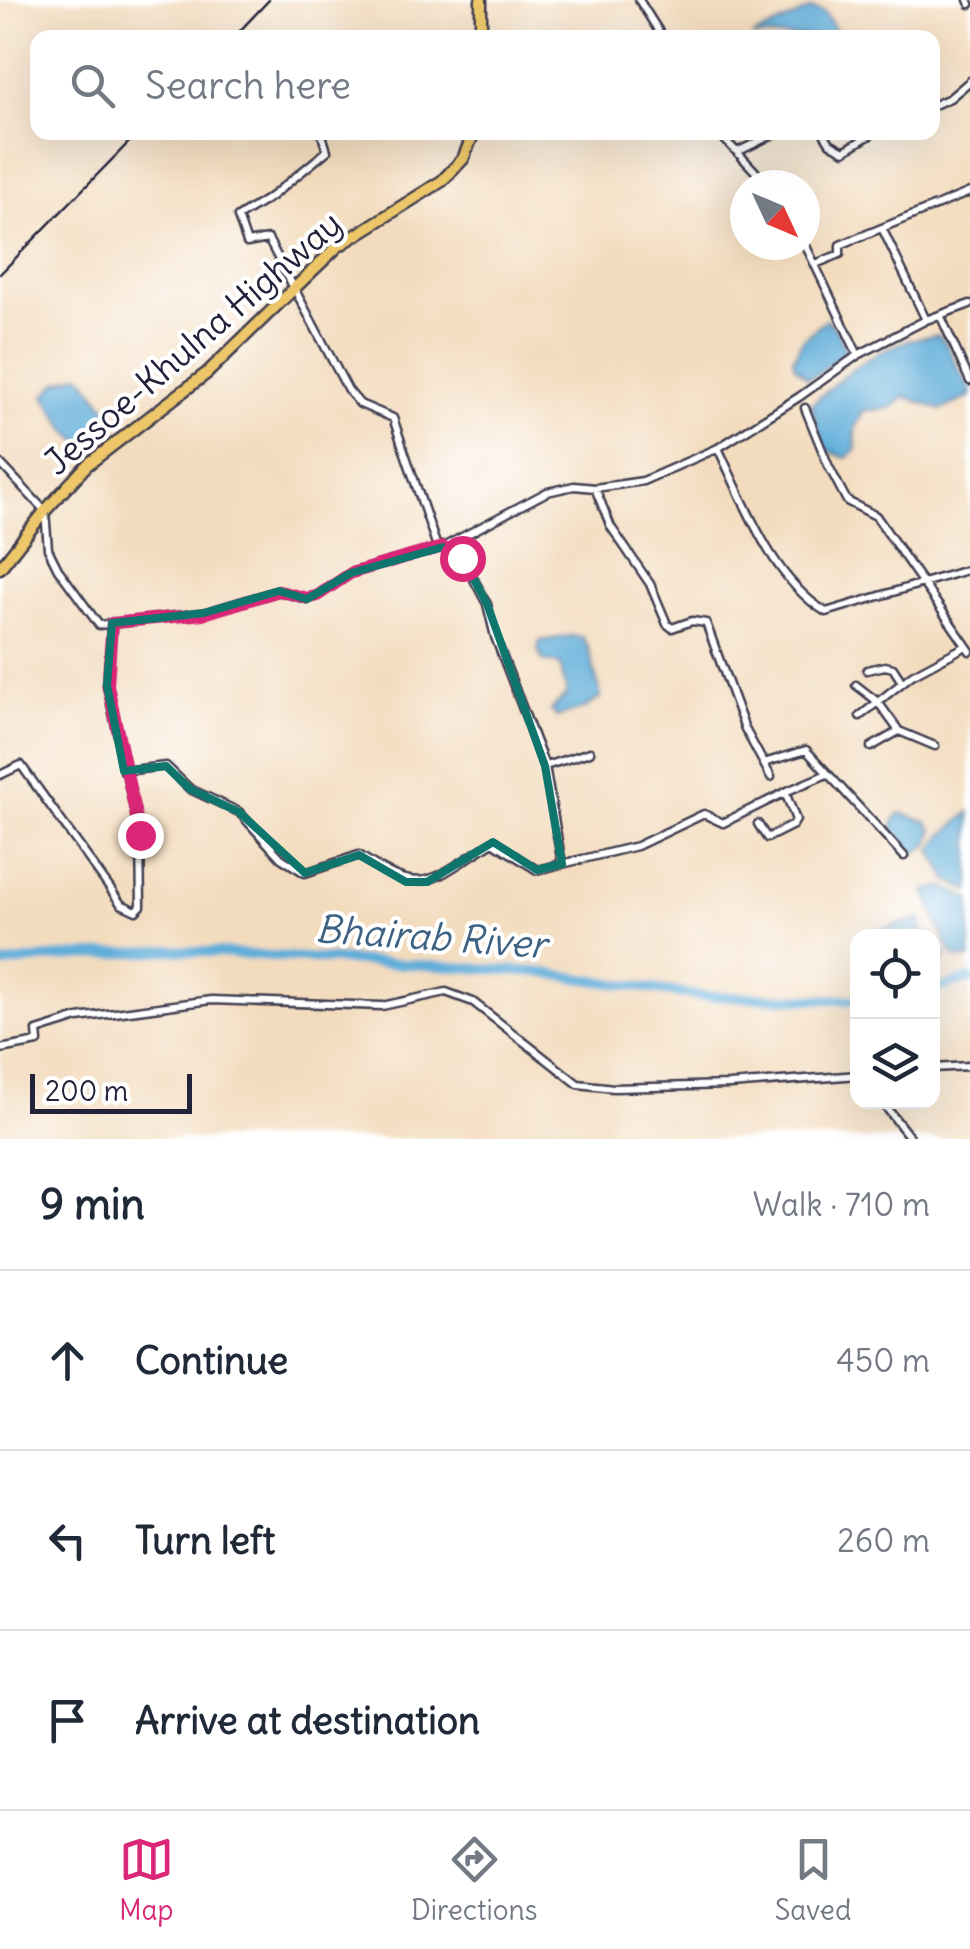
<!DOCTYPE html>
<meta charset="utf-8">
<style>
:root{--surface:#fff;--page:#f6f6f7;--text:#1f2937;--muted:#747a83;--line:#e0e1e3;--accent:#db2777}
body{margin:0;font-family:Delius,sans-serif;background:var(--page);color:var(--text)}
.controls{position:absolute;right:30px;bottom:30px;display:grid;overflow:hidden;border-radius:20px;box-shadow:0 10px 40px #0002}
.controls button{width:90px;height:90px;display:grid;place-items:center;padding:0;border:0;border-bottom:2px solid var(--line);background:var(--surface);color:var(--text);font:50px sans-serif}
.compass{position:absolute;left:730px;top:170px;width:90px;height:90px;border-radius:50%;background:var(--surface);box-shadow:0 10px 40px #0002;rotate:134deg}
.scale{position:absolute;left:30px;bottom:25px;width:162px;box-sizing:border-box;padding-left:10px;border:5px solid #22223b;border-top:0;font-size:28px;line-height:35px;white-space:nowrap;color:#22223b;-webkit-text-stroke:8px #fff;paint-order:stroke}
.stop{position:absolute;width:30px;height:30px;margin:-22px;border:8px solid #db2777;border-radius:50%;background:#fff}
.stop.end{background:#db2777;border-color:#fff;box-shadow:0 2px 10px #0008}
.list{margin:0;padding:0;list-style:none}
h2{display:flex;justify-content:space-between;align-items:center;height:130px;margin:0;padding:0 40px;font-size:42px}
h2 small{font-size:32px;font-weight:400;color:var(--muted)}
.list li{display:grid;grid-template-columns:65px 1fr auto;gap:30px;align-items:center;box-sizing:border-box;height:180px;padding:0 40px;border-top:2px solid var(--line)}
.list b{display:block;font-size:38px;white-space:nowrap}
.list em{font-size:32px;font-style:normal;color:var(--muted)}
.icon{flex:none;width:55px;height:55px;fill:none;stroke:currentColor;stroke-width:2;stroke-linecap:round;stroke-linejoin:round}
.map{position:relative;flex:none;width:970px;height:1139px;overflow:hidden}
.search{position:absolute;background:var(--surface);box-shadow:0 10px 40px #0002;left:30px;right:30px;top:30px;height:110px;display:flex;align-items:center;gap:25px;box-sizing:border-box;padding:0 35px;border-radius:20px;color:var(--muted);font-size:38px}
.sheet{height:670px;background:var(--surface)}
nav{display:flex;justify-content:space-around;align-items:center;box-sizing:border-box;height:140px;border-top:2px solid var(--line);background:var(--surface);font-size:28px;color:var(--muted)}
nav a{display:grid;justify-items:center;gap:5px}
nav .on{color:var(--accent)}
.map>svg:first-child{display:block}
.water{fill:#5fadd9;stroke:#40688a;stroke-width:2.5}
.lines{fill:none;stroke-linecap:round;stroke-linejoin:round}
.river{stroke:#5fadd9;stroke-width:10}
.minor-casing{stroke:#413e4f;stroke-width:11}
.highway-casing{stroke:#413e4f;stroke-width:15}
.minor{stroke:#fff;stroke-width:6}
.highway{stroke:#ecc669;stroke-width:10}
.rail{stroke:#22223b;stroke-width:2.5}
.route{stroke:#db2777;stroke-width:12}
.marked{fill:none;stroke:#0f766e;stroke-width:8;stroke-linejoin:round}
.labels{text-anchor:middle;stroke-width:8;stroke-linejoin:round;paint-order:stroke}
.street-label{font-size:35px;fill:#22223b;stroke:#fff}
.water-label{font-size:38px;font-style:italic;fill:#3d6182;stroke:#fff}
</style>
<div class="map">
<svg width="970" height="1139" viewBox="0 0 970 1139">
<rect width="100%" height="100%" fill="#fff"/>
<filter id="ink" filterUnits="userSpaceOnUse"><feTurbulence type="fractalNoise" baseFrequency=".01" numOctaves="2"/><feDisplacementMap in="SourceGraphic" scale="20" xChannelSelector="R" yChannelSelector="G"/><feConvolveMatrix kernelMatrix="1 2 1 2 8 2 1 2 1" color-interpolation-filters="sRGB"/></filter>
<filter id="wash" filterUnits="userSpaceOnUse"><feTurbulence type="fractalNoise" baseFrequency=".0048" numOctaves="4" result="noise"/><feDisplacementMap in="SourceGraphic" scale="40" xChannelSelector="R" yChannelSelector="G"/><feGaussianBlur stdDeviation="2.25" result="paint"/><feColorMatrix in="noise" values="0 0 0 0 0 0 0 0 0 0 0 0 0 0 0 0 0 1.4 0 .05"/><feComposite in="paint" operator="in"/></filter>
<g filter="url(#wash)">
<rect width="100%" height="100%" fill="#f3dcbe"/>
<path class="water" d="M811 9 824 12 840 37H752Z
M826 319 835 328 847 351 818 374 808 378 795 366 793 359 803 339Z
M938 335 945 342 970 390V397L941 410 904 396C896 411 880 410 864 410L855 428 856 450 846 458 824 449 811 405C848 370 884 340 938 335Z
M81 374 112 415 97 437 82 443 68 432 45 396 58 382Z
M570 636 582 637 588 647 601 697 585 708 557 717 551 710 567 694 560 664 543 661 538 650 540 641Z
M970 812V891L949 881 932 851 942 836Z
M901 813 927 822 933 830 930 844 916 853 908 851 892 828 896 817Z
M943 886 970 899V959L956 958 946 944 925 891Z
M920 919 922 921 920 929 933 936 947 958 933 966 932 936H878L881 929Z"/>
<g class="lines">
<path class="river" d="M0 965 48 958 171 950 538 972 699 996 858 1000
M932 990 970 979"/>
</g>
</g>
<g filter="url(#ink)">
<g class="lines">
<g class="minor-casing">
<path id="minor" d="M639 0 663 38
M968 0 970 4
M932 106 950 98 970 81
M321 132 327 151 272 196 238 217 247 243 268 239 348 390 360 404 393 418 436 544 443 547 547 492 574 486 595 488 643 481 718 448C745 504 771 578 826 612L970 569
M717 132 737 152 778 132
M823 132 830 143 844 151 875 132
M737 152 768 185
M882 228 926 320
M805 244 858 355
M818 263 840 254V245L970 192
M941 317 970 381
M805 408 829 467 847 501 876 516 970 651
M718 448 799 397 858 355 926 320 970 304
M0 463 45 511 48 549 58 569 99 625 204 613 279 591 307 599 317 596 351 573 443 547 462 557 487 604 495 637 545 766 562 864
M595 488 611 527 650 584 667 624 672 628 692 621 706 623 745 729 771 777
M867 670 885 666 893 668 902 682
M856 685 878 702 899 731
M860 716 912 675 966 646
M871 747 899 731 935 746
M764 763 806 750 904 856
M545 766 590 752
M124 771 166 766 190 789 239 812 281 858 305 873 359 855C426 900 430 880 493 842L537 870 637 846 704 814 723 823 784 793
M0 775 21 765 121 904 136 911 141 906 140 835 107 685 112 623
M758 824 767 838 793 825 796 820 785 792 827 774
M0 1049 38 1042 37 1031 78 1018 211 1000 382 1006 446 992 473 1002 578 1084 614 1088 730 1085 858 1075
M932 1068 970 1066
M882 1102 911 1139"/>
</g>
<g class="highway-casing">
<path id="highway" d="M481 0V38
M0 568 45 511 87 465 207 373 337 247 442 181 463 159 474 132"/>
</g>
<use href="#minor" class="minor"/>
<use href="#highway" class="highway"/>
<path class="rail" d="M233 38 269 0
M0 274 139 132"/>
</g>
</g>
<g class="lines" filter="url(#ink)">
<path class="route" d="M140 835 108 685 112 623 204 614 279 591 307 598 317 596 351 573 442 547 462 558"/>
</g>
<path class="marked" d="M443 547 462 557 487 604 545 766 562 864 537 870 493 842 427 882H406L359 855 305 873 239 812 190 789 166 766 124 771 107 685 112 623 204 613 279 591 307 599 351 573Z"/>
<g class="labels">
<g class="street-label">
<text transform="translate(193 343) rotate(-41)" y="12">Jessoe-Khulna Highway</text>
</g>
<g class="water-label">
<text transform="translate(431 937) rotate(4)" y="13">Bhairab River</text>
</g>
</g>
</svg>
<div class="controls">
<button><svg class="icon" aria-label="locate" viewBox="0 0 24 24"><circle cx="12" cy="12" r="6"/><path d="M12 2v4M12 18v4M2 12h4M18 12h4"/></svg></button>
<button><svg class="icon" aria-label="layers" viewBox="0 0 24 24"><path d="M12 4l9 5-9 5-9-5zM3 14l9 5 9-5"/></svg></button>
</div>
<svg class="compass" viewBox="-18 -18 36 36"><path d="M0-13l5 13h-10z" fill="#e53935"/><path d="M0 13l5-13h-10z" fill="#747a83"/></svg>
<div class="scale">200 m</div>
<div class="stop" style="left:462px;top:558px"></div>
<div class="stop end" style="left:140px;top:835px"></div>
<div class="search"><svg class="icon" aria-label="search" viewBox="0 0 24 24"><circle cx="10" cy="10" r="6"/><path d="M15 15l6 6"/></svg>Search here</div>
</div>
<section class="sheet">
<h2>9 min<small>Walk · 710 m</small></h2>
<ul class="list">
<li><svg class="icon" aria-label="ahead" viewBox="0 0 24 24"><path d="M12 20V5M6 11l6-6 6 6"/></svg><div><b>Continue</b></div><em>450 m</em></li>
<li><svg class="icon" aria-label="left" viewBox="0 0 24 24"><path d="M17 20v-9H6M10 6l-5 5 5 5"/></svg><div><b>Turn left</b></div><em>260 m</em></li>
<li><svg class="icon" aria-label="arrive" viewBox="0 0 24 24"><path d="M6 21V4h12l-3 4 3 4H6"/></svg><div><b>Arrive at destination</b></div></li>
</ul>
</section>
<nav>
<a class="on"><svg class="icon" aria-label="map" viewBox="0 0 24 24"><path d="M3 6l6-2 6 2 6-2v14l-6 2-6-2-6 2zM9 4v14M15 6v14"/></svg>Map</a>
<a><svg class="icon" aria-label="directions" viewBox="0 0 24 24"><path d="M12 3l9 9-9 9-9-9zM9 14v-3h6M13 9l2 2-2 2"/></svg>Directions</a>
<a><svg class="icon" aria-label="saved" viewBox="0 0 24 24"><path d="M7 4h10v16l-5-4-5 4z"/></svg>Saved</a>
</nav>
